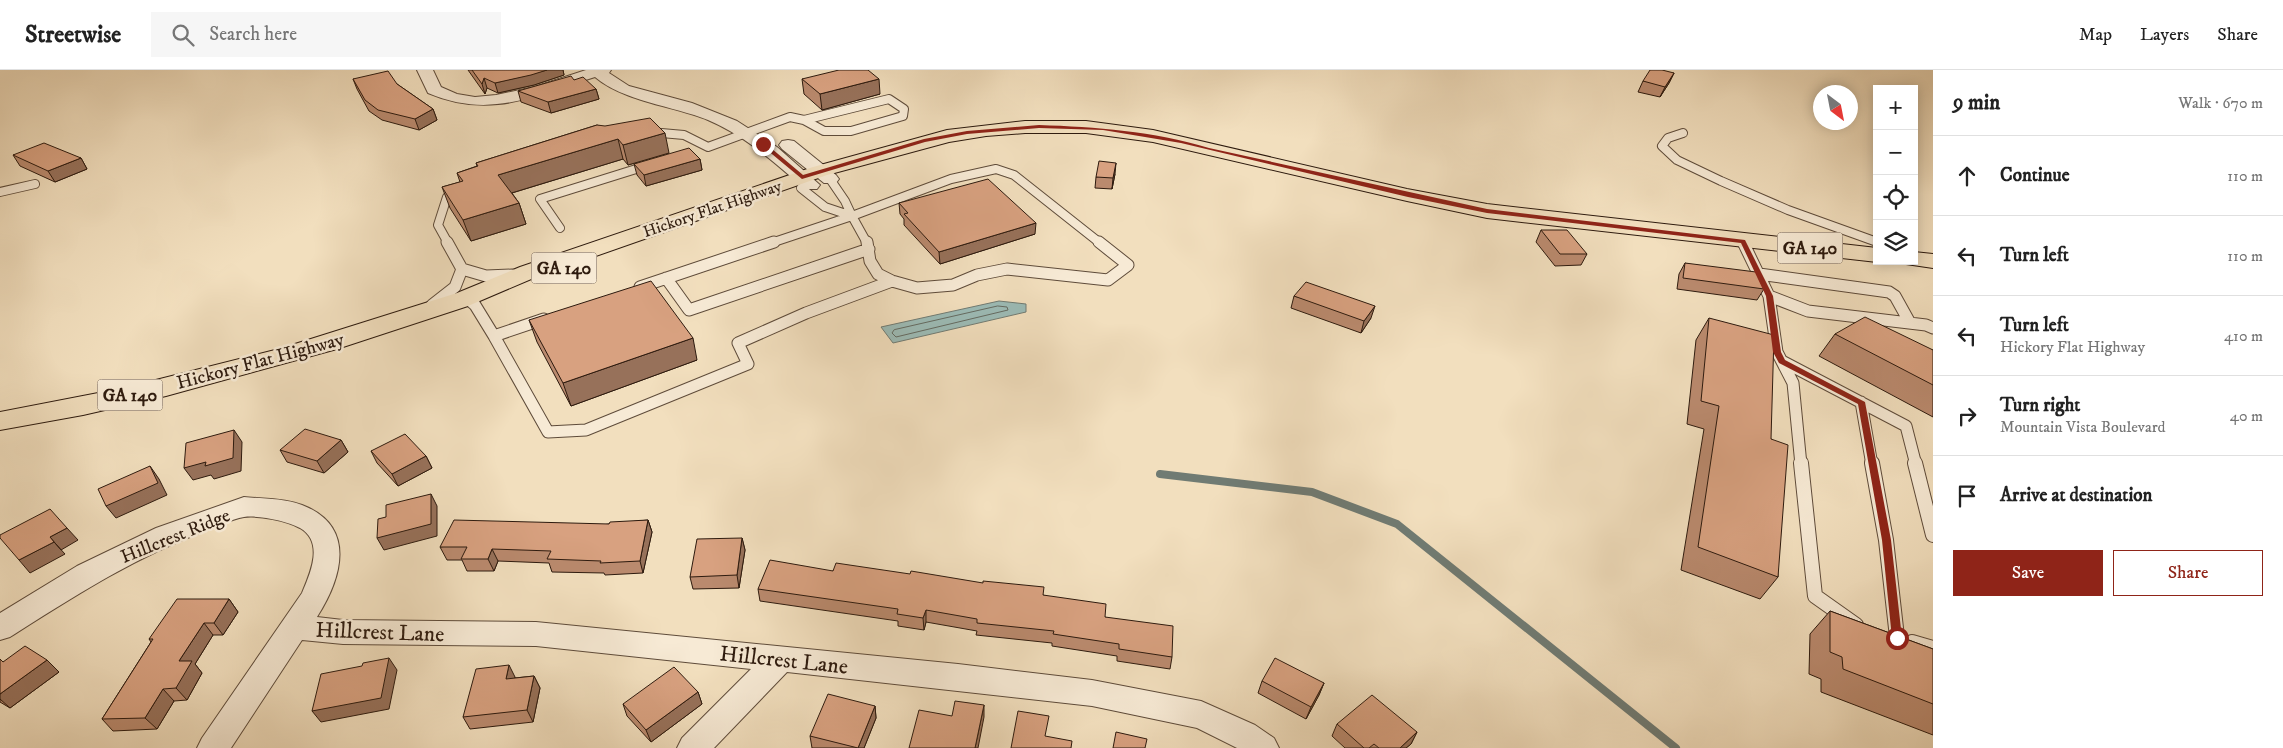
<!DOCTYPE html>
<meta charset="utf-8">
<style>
:root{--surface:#fff;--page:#f6f6f6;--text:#222;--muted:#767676;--line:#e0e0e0;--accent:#8f2418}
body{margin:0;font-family:"IM FELL DW Pica",serif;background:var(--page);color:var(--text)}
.controls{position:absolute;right:15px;top:15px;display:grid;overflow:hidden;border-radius:0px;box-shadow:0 2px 12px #0003}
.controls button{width:45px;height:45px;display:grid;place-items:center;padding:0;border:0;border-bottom:1px solid var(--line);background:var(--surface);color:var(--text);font:25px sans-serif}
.compass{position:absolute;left:1813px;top:15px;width:45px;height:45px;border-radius:50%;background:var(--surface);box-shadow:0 2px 12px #0003;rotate:148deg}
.stop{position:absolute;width:15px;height:15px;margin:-11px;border:4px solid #8f2418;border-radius:50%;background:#fff}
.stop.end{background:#8f2418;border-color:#fff;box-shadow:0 1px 5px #0008}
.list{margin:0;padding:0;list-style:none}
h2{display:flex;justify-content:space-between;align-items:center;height:65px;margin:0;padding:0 20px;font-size:21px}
h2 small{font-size:16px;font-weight:400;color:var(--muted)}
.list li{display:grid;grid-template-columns:32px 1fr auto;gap:15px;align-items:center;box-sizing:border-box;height:80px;padding:0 20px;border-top:1px solid var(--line)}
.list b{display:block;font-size:19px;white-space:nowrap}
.list p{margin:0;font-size:16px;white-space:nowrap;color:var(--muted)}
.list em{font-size:16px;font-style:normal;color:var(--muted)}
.actions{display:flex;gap:10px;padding:15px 20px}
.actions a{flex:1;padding:11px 0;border:1px solid var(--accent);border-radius:0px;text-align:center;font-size:18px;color:var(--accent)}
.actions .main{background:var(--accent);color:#fff}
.icon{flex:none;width:28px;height:28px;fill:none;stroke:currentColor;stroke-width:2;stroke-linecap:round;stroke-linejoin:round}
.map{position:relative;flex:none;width:1933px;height:678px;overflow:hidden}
header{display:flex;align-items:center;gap:30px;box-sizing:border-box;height:70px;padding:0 25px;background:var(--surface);border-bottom:1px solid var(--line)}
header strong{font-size:24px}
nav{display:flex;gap:28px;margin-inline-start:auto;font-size:18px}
.search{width:350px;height:45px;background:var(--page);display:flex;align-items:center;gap:12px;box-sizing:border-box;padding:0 18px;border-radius:0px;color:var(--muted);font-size:19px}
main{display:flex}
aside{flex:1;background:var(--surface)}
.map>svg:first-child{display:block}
.water{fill:#9cbcb7;stroke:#707b73}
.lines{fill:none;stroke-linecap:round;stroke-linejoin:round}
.shore{stroke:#646b62;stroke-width:1}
.stream{stroke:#707b73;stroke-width:8}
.lane-far2-casing{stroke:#5e4b3a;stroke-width:10}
.lane-far1-casing{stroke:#5e4b3a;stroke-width:13}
.lane-casing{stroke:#5e4b3a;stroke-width:16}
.street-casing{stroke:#5e4b3a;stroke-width:2}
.primary-casing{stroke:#2d1a0e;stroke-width:2}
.lane-far2{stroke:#f7ead5;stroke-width:8}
.lane-far1{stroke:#f7ead5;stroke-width:11}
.lane{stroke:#f7ead5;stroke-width:14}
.street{fill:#f7ead5;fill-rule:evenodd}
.primary{fill:#f2dfbe;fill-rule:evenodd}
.wall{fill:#ba8a6e;stroke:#2d1a0e}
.shaded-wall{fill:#97715a;stroke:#2d1a0e}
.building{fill:#d8a180;stroke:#2d1a0e}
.route{fill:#8f2418}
.labels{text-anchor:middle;stroke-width:5;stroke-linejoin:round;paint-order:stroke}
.far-street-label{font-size:16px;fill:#2d1a0e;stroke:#f7ead5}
.shield{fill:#f7ead5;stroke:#6a584a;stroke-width:1}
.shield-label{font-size:18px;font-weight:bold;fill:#2d1a0e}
.street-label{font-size:19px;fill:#2d1a0e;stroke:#f7ead5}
.near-street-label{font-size:22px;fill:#2d1a0e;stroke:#f7ead5}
</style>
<header>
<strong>Streetwise</strong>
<div class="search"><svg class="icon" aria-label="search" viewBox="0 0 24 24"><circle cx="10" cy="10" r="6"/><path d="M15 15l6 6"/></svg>Search here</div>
<nav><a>Map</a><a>Layers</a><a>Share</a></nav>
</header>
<main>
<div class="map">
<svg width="1933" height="678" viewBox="0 0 1933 678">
<rect width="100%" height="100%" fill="#f2dfbe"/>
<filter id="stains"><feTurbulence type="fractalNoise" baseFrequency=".004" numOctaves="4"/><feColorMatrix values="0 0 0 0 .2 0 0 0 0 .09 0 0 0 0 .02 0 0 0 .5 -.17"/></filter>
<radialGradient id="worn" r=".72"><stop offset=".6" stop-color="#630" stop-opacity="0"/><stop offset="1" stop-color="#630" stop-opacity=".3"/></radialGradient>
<path class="water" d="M999 231 1026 234V242L893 273 881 257Z"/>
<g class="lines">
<path class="shore" d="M998 236 1007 237 1008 240 896 267 892 263 894 260Z"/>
<path class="stream" d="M1160 404 1312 422 1397 454 1676 678"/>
<g class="lane-far2-casing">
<path id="lane-far2" d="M889 29 904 39 903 46 851 61H824L804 50Z
M650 62 684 65 708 77 790 47 804 50
M1683 63 1668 68 1662 76 1677 90 1721 111 1788 140 1877 172
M801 118 825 137 852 146 845 131 830 109
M0 122 35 114
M852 146 867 173
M852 146 951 109 996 99 1014 105 1100 173
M560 158 540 129 649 95
M448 173 438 155 447 127 459 121
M771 173 852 146"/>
</g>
<g class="lane-far1-casing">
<path id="lane-far1" d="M447 172 462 199 486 206 512 205
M867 172 870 191 878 204 892 211 917 218 953 215 977 205 1007 199 1108 210 1128 195 1099 172
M1743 172 1769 226 1808 241 1926 255 1933 258
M1759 204 1889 222 1895 226 1910 253
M666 208 689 240 869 179
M640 217 774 172
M1769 226 1777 282 1793 313 1801 395
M467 228 475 235 494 266 544 249
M432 235 455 217 462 199
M494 266 548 362 586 360 748 294 738 273 806 243 892 211
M1782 291 1906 356 1916 395
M1861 332 1872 395"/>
</g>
<g class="lane-casing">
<path id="lane" d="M1801 393 1815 526 1856 555
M1872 393 1886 470 1897 567
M1915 393 1933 465
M1912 572 1933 578"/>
</g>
<g class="street-casing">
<path id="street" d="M417 0H433L441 17 457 24 475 27 496 25 534 17 586 0H611L609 3 629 16 692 33 737 51 777 77 820 115 817 119H805C775 93 746 66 708 50 673 36 623 31 595 7 534 25 492 50 428 23Z
M788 70 794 71 836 105 839 109 836 113H824L782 79 779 75 782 71Z
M244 427C262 429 284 428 302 435 357 456 342 508 317 547L343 550 536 552 958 594 1092 610 1201 631 1255 655 1274 668 1279 678H1237L1197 658 1092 636 787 602 714 678H677L682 668 751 599 536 576 343 574 302 570 231 678H197L202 668 302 523C311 502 324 472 300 458 287 451 259 445 244 447 231 449 217 457 205 461 135 487 73 527 10 567L0 570V543L77 496 156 458Z"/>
</g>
<g class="primary-casing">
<path id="primary" d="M1025 51H1086L1153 60 1407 119 1487 134 1877 178V191H1880L1877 192 1487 148 1407 131 1153 72 1086 63H1025L986 66 949 72 827 105 536 207 468 236 337 279 166 326 83 345 0 360V342L124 318 279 279 457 223 520 197 813 97 947 60Z
M1914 182 1933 184V198L1906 194 1904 191H1914Z"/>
</g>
<use href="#lane-far2" class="lane-far2"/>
<use href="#lane-far1" class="lane-far1"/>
<use href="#lane" class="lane"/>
<use href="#street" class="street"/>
<use href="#primary" class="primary"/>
</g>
<path class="wall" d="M468 0H563L564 5 534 15 498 23 487 18 485 24Z
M1674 3 1669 13 1660 27 1638 22 1643 11Z
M353 9 397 14 433 39 437 50 419 60 382 50 369 41 357 19Z
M802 9 880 24 822 40 804 24Z
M574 10 596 19 599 29 551 43 521 32 518 21Z
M597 55 669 83 628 95 623 89 512 123 519 133 526 154 471 171 450 138 442 117 460 112 457 103 477 96 476 93Z
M13 85 81 88 87 99 55 112 20 96Z
M700 89 702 100 646 116 637 105 634 94Z
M1115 104 1112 119 1095 118 1096 107Z
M899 133 1035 164 940 194 904 155V149L900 144Z
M1541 160 1587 184 1581 195 1555 196 1536 172Z
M1685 193 1764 219 1757 230 1677 219 1679 204Z
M1294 226 1371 248 1361 263 1291 238Z
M1709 248 1771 369 1778 507 1760 529 1681 500 1704 359 1687 354 1696 270Z
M529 250 697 290 571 336 537 272Z
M1835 264 1933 280V347L1819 286Z
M341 370 348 382 324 403 287 392 280 380Z
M371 381 426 386 432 398 398 416 377 393Z
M648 450 652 462 643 503 605 505 604 503 552 502 549 493 498 491 494 501H467L462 490H447L440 477 609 454Z
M742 468 745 480 739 518 693 519 690 507Z
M833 501 1043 525 1105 547 1172 587 1170 599 1117 591V586L1052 576V573L976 565 977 561 926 552 924 560 898 556V551L760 531 758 519Z
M229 529 238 542 223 565H213L195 594 202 603 187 630 174 631 157 659 113 661 102 649 151 572 149 569Z
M1830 541 1933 579V665L1821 622V609L1809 604 1810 564Z
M0 589 3 592 59 602 10 638 0 632Z
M534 606 540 618 533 652 470 659 463 647 515 607V608Z
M1262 611 1324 613 1319 625 1306 649 1258 623Z
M698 622 702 634 651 672 627 646 623 634Z
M875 636 876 648 864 678H812L810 666Z
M1337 654 1417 662 1411 674 1406 678H1345L1332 666Z"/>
<path class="shaded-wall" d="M547 0H563L564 5 534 15 498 23 495 13Z
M1674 3 1669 13 1660 27 1665 17Z
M484 8 487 18 485 24 482 14Z
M879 9 880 24 822 40 820 24Z
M596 19 599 29 551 43 548 32Z
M433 39 437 50 419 60 415 49Z
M665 63 669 83 628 95 623 75Z
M618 69 623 89 505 125 498 105Z
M81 88 87 99 55 112 48 101Z
M700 89 702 100 646 116 644 105Z
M1116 93 1115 104 1112 119 1113 108Z
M519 133 526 154 471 171 463 150Z
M1036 153 1035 164 940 194 939 182Z
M1375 236 1371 248 1361 263 1364 251Z
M693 268 697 290 571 336 563 313Z
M234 360 242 372 241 401 214 409 211 405 193 410 184 398Z
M341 370 348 382 324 403 317 391Z
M426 386 432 398 398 416 392 404Z
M150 396 159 409 167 425 116 448 106 436Z
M431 424 437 436V466L384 480 377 468Z
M648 450 652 462 643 503 640 491Z
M67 458 78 470 61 480 50 467Z
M742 468 745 480 739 518 737 505Z
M54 472 65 484 30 503 19 490Z
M492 479 498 491 494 501 488 489Z
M229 529 238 542 223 565 214 553Z
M926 540V552L924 560 923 548Z
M204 553 213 565 195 594 202 603 187 630 176 618 179 591Z
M389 588 397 600 389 639 321 652 312 641Z
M47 590 59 602 10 638 0 629V624Z
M509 595 515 607 512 621 506 609Z
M534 606 540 618 533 652 527 640Z
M1324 613 1319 625 1306 649 1311 637Z
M163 619 174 631 157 659 145 648Z
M698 622 702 634 651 672 646 660Z
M984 635V647L978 678H975Z
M875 636 876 648 864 678H858Z
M1417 662 1411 674 1406 678H1400Z"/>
<path class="building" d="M472 0H547L531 5 495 13 484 8 482 14Z
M839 0H868L879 9 820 24 802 9Z
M1650 0H1662L1674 3 1665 17 1643 11Z
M388 1 397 14 433 39 415 49 378 40 365 30 353 9Z
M571 6 574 10 583 7 596 19 548 32 518 21Z
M650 48 665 63 623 75 618 69 498 105 519 133 463 150 442 117 463 111 457 103 478 96 476 93 597 55 605 56Z
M44 73 81 88 48 101 13 85Z
M689 78 700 89 644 105 634 94Z
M1099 91 1116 93 1113 108 1096 107Z
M988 109 1036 153 939 182 904 144 908 143 899 133Z
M1541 160H1567L1587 184H1560Z
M1685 193 1756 202 1764 219 1683 208Z
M651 211 693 268 563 313 529 250Z
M1306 212 1375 236 1364 251 1294 226Z
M1865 247 1933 280V315L1835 264Z
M1709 248 1774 265 1771 369 1788 375 1778 507 1698 477 1719 336 1701 331Z
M305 359 341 370 317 391 280 380Z
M234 360 233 388 205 396 206 392 184 398 186 373Z
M405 364 426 386 392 404 371 381Z
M150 396 158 413 106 436 98 419Z
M431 424V454L377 468 378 449 386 447V435Z
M50 439 67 458 50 467 54 472 19 490 0 468V465Z
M454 450 609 454 610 452 648 450 640 491 600 493 601 491 547 489 551 481 492 479 488 489H461L467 477H440Z
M742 468 737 505 690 507 697 469Z
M770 490 833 501 836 493 910 504 911 501 983 513V511L1044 517 1043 525 1106 534 1105 547 1173 556 1172 587 1119 579V574L1053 564 1054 561 977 553V549L926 540 923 548 897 544 898 539 758 519Z
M177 529H229L214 553H204L179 591H192L176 618 163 619 145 648 102 649 153 569H149Z
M1830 541 1933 579V634L1843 599 1842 587 1830 582Z
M25 576 47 590 0 624V589L3 592Z
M389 588 381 628 312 641 321 604 362 596 363 593Z
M1275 588 1324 613 1311 637 1262 611Z
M509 595 506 609 534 606 527 640 463 647 476 599Z
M674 597 698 622 646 660 623 634Z
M828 624 875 636 858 678 810 666Z
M1372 625 1417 662 1400 678H1379L1374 674 1369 678H1364L1337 654Z
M955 631 984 635 975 678H909L919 640 952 646Z
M1018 641 1049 646 1045 666 1072 671 1071 678H1011Z
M1116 662 1147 669 1145 678H1113Z"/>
<path class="route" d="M1039 55C1096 57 1153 61 1209 78L1487 139 1745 170 1773 226 1781 282 1785 290 1865 332 1891 470 1902 568 1900 570 1897 572 1892 568 1882 470 1858 334 1779 293 1773 282 1766 226 1741 173 1487 143 1408 127 1181 73 1103 60 1039 58 967 64 925 72 802 109 760 74 765 73 803 105 924 69 967 61Z"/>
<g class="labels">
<g class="far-street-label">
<text transform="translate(712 138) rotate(-19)" y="6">Hickory Flat Highway</text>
</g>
<g class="shield">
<rect x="1777.5" y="162.5" width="65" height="31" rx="4"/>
<rect x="531.5" y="182.5" width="65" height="31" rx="4"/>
<rect x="97.5" y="309.5" width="65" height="31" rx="4"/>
</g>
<g class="shield-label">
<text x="1810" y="184">GA 140</text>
<text x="564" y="204">GA 140</text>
<text x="130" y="331">GA 140</text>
</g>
<g class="street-label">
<text transform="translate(260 290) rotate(-15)" y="7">Hickory Flat Highway</text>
<text transform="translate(175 465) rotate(-22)" y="7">Hillcrest Ridge</text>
</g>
<g class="near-street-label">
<text transform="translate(380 561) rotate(2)" y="8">Hillcrest Lane</text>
<text transform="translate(784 589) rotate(6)" y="8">Hillcrest Lane</text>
</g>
</g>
<rect width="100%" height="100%" filter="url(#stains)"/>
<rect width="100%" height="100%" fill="url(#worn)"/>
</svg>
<div class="controls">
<button>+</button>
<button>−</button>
<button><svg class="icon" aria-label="locate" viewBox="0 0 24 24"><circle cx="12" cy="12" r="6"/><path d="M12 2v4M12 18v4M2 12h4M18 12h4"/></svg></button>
<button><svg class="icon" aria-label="layers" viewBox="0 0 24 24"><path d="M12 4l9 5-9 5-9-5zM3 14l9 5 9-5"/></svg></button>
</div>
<svg class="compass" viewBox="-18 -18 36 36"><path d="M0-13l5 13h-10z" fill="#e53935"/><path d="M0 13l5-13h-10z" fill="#767676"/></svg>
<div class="stop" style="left:1897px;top:568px"></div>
<div class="stop end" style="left:763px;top:74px"></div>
</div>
<aside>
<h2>9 min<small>Walk · 670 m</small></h2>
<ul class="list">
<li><svg class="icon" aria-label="ahead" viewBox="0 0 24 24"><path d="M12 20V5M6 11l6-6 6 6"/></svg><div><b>Continue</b></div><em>110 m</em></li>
<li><svg class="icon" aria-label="left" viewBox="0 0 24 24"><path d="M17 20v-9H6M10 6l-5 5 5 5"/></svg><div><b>Turn left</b></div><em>110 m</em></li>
<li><svg class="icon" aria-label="left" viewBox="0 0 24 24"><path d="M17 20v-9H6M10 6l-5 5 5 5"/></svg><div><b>Turn left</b><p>Hickory Flat Highway</p></div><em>410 m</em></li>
<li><svg class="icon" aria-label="right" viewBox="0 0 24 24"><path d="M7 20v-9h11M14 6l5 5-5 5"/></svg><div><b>Turn right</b><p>Mountain Vista Boulevard</p></div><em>40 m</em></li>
<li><svg class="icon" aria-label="arrive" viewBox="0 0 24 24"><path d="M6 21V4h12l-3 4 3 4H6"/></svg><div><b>Arrive at destination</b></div></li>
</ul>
<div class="actions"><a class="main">Save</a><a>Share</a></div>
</aside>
</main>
